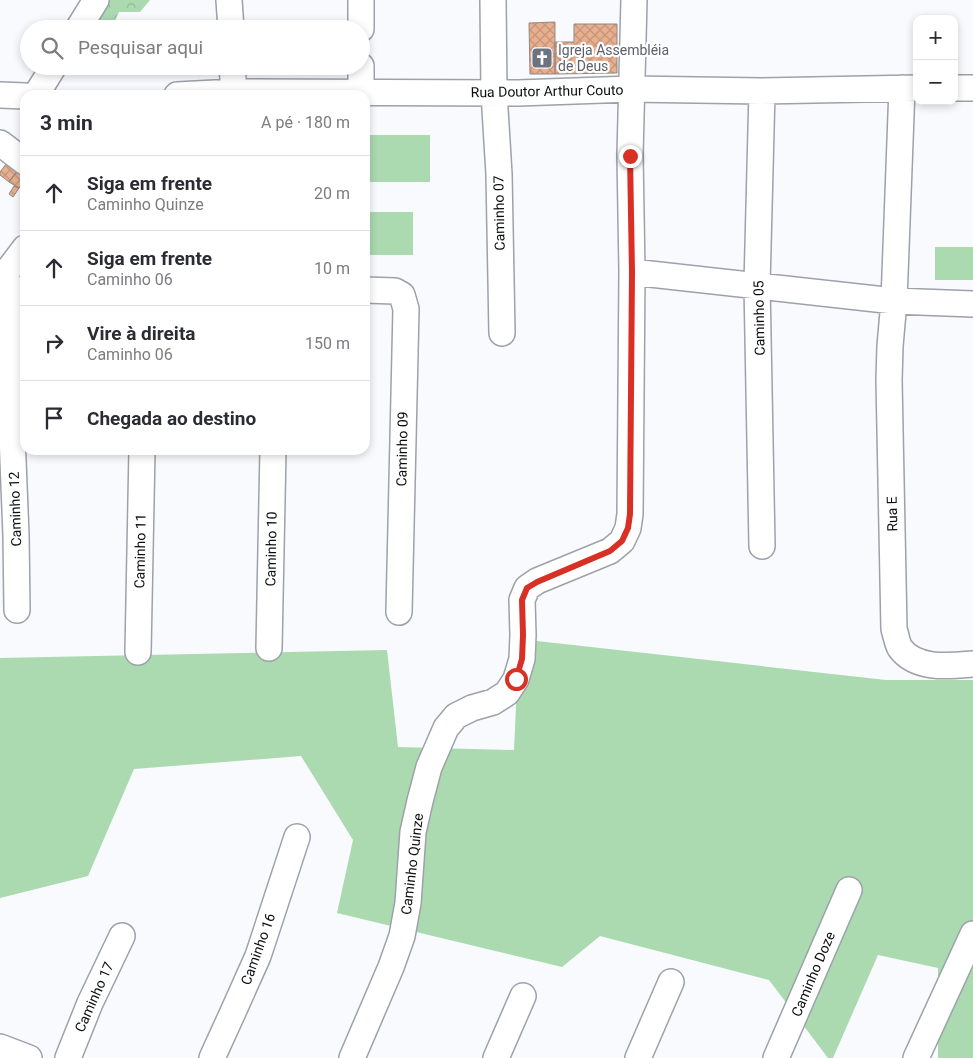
<!DOCTYPE html>
<html lang="pt">
<meta charset="utf-8">
<style>
:root{--surface:#fff;--page:#f7f7f7;--text:#2b2b33;--muted:#7c7c81;--line:#e1e1e2}
body{margin:0;font-family:Roboto,sans-serif;background:var(--page);color:var(--text)}
.controls{position:absolute;right:15px;top:15px;display:grid;overflow:hidden;border-radius:10px;box-shadow:0 2px 8px #0003}
.controls button{width:45px;height:45px;display:grid;place-items:center;padding:0;border:0;border-bottom:1px solid var(--line);background:var(--surface);color:var(--text);font:25px sans-serif}
.stop{position:absolute;width:15px;height:15px;margin:-11px;border:4px solid #d93025;border-radius:50%;background:#fff}
.stop.end{background:#d93025;border-color:#fff;box-shadow:0 1px 5px #0008}
.list{margin:0;padding:0;list-style:none}
h2{display:flex;justify-content:space-between;align-items:center;height:65px;margin:0;padding:0 20px;font-size:21px}
h2 small{font-size:16px;font-weight:400;color:var(--muted)}
.list li{display:grid;grid-template-columns:32px 1fr auto;gap:15px;align-items:center;box-sizing:border-box;height:75px;padding:0 20px;border-top:1px solid var(--line)}
.list b{display:block;font-size:19px;white-space:nowrap}
.list p{margin:0;font-size:16px;white-space:nowrap;color:var(--muted)}
.list em{font-size:16px;font-style:normal;color:var(--muted)}
.icon{flex:none;width:28px;height:28px;fill:none;stroke:currentColor;stroke-width:2;stroke-linecap:round;stroke-linejoin:round}
.map{position:relative;flex:none;width:973px;height:1058px;overflow:hidden}
.search{position:absolute;background:var(--surface);box-shadow:0 2px 8px #0003;left:20px;top:20px;width:350px;height:55px;display:flex;align-items:center;gap:12px;box-sizing:border-box;padding:0 18px;border-radius:28px;color:var(--muted);font-size:19px}
.panel{position:absolute;background:var(--surface);box-shadow:0 2px 8px #0003;left:20px;top:90px;width:350px;height:365px;border-radius:15px}
.map>svg:first-child{display:block}
.grass{fill:#abd9b0}
.forest{fill:url(#forest-crowns)}
.building{fill:url(#building-cross-hatch);stroke:#928883}
.lines{fill:none;stroke-linecap:round;stroke-linejoin:round}
.minor-casing{stroke:#9ca1aa;stroke-width:28}
.minor{stroke:#fff;stroke-width:25}
.route{stroke:#d93025;stroke-width:6}
.labels{text-anchor:middle;stroke-width:4.5;stroke-linejoin:round;paint-order:stroke}
.worship-label{font-size:14px;fill:#5b616d;stroke:#fff;text-anchor:start}
.street-label{font-size:14px;fill:#0b0d10;stroke:#fff}
</style>
<div class="map">
<svg width="973" height="1058" viewBox="0 0 973 1058">
<defs>
<pattern id="forest-crowns" width="20" height="18" patternUnits="userSpaceOnUse" patternTransform="scale(1.25)"><rect width="20" height="18" fill="#abd9b0"/><path d="M2 6a3 3 0 1 1 6 0M12 15a3 3 0 1 1 6 0" fill="none" stroke="#92b996"/></pattern>
<pattern id="building-cross-hatch" width="8" height="8" patternUnits="userSpaceOnUse" patternTransform="scale(1.25)"><rect width="8" height="8" fill="#e8af8f"/><path d="M0 0l8 8M0 8l8-8" fill="none" stroke="#c6957a"/></pattern>
</defs>
<rect width="100%" height="100%" fill="#f8fafe"/>
<path class="grass" d="M365 135H430V182H365Z
M365 212H413V255H365Z
M935 247H973V280H935Z
M519 639 886 680H973V1058H938V968L878 955 833 1058H828L769 980 600 936 562 967 337 913 353 840 301 756 134 769 88 876 0 898V658L387 650 398 747 514 750Z"/>
<path class="forest" d="M107 0H150L140 12H119L111 29H94Z"/>
<path class="building" d="M555 22V74H530L529 23Z
M574 24H617V73L555 74V42H574Z
M10 159 21 166 9 182 0 175V172Z
M21 166 25 170V180L19 188 9 182Z
M14 186 19 188 13 197 9 194Z"/>
<g class="lines">
<g class="minor-casing">
<path id="minor" d="M229 0 231 29
M361 0V29
M493 0 494 93 499 174 502 333
M78 29 96 0
M232 66 234 92
M361 66V93
M902 88 894 301 890 346 889 380 894 629C896 635 897 643 900 648 916 670 949 666 973 664
M954 88H973
M762 91 757 285 762 546
M0 95 25 96
M36 95 54 66
M177 95 234 92 518 93 631 89 762 91 917 88
M0 143 25 162
M632 272 894 301 973 304
M0 281 25 248
M12 287 10 353 12 435 16 535 17 610
M365 290 395 291 402 295 406 309 399 612
M269 648 273 450
M138 652 142 450
M0 1047 29 1058
M68 1058 90 1003 122 936
M212 1058 233 1012 258 956 297 837
M352 1058 391 967 402 936 408 903 413 832 420 801 429 767 446 728 456 716 472 708 493 702 507 693 516 679 522 659 523 635 522 600 527 588 537 581 610 551 622 541 628 528 630 514 632 272 630 155 634 0
M496 1058 523 996
M638 1058 671 982
M776 1058 849 890
M916 1058 973 934"/>
</g>
<use href="#minor" class="minor"/>
</g>
<g class="lines">
<path class="route" d="M516 679 522 659 523 635 522 600 527 588 537 582 610 551 622 541 628 528 630 514 632 272 630 156"/>
</g>
<defs>
<g id="church-square" transform="scale(1.125)"><rect x="-9" y="-9" width="18" height="18" rx="4" fill="#6b7280" stroke="#fff"/><path d="M-1.2-6h2.4v3.5h3.3v2.4h-3.3V6h-2.4V-.1h-3.3v-2.4h3.3Z" fill="#fff"/></g>
</defs>
<g fill-rule="evenodd">
<use href="#church-square" x="542" y="58"/>
</g>
<g class="labels">
<g class="worship-label">
<text x="558" y="55">Igreja Assembléia<tspan x="558" dy="16">de Deus</tspan></text>
</g>
<g class="street-label">
<text transform="translate(547 91) rotate(-1)" y="5">Rua Doutor Arthur Couto</text>
<text transform="translate(499 213) rotate(-91)" y="5">Caminho 07</text>
<text transform="translate(759 318) rotate(-91)" y="5">Caminho 05</text>
<text transform="translate(402 449) rotate(-89)" y="5">Caminho 09</text>
<text transform="translate(15 509) rotate(-92)" y="5">Caminho 12</text>
<text transform="translate(892 514) rotate(-91)" y="5">Rua E</text>
<text transform="translate(271 549) rotate(-89)" y="5">Caminho 10</text>
<text transform="translate(140 551) rotate(-89)" y="5">Caminho 11</text>
<text transform="translate(412 864) rotate(-83)" y="5">Caminho Quinze</text>
<text transform="translate(258 949) rotate(-70)" y="5">Caminho 16</text>
<text transform="translate(813 974) rotate(-67)" y="5">Caminho Doze</text>
<text transform="translate(94 997) rotate(-66)" y="5">Caminho 17</text>
</g>
</g>
</svg>
<div class="controls">
<button>+</button>
<button>−</button>
</div>
<div class="stop" style="left:516px;top:679px"></div>
<div class="stop end" style="left:630px;top:156px"></div>
<div class="search"><svg class="icon" aria-label="search" viewBox="0 0 24 24"><circle cx="10" cy="10" r="6"/><path d="M15 15l6 6"/></svg>Pesquisar aqui</div>
<section class="panel">
<h2>3 min<small>A pé · 180 m</small></h2>
<ul class="list">
<li><svg class="icon" aria-label="ahead" viewBox="0 0 24 24"><path d="M12 20V5M6 11l6-6 6 6"/></svg><div><b>Siga em frente</b><p>Caminho Quinze</p></div><em>20 m</em></li>
<li><svg class="icon" aria-label="ahead" viewBox="0 0 24 24"><path d="M12 20V5M6 11l6-6 6 6"/></svg><div><b>Siga em frente</b><p>Caminho 06</p></div><em>10 m</em></li>
<li><svg class="icon" aria-label="right" viewBox="0 0 24 24"><path d="M7 20v-9h11M14 6l5 5-5 5"/></svg><div><b>Vire à direita</b><p>Caminho 06</p></div><em>150 m</em></li>
<li><svg class="icon" aria-label="arrive" viewBox="0 0 24 24"><path d="M6 21V4h12l-3 4 3 4H6"/></svg><div><b>Chegada ao destino</b></div></li>
</ul>
</section>
</div>
